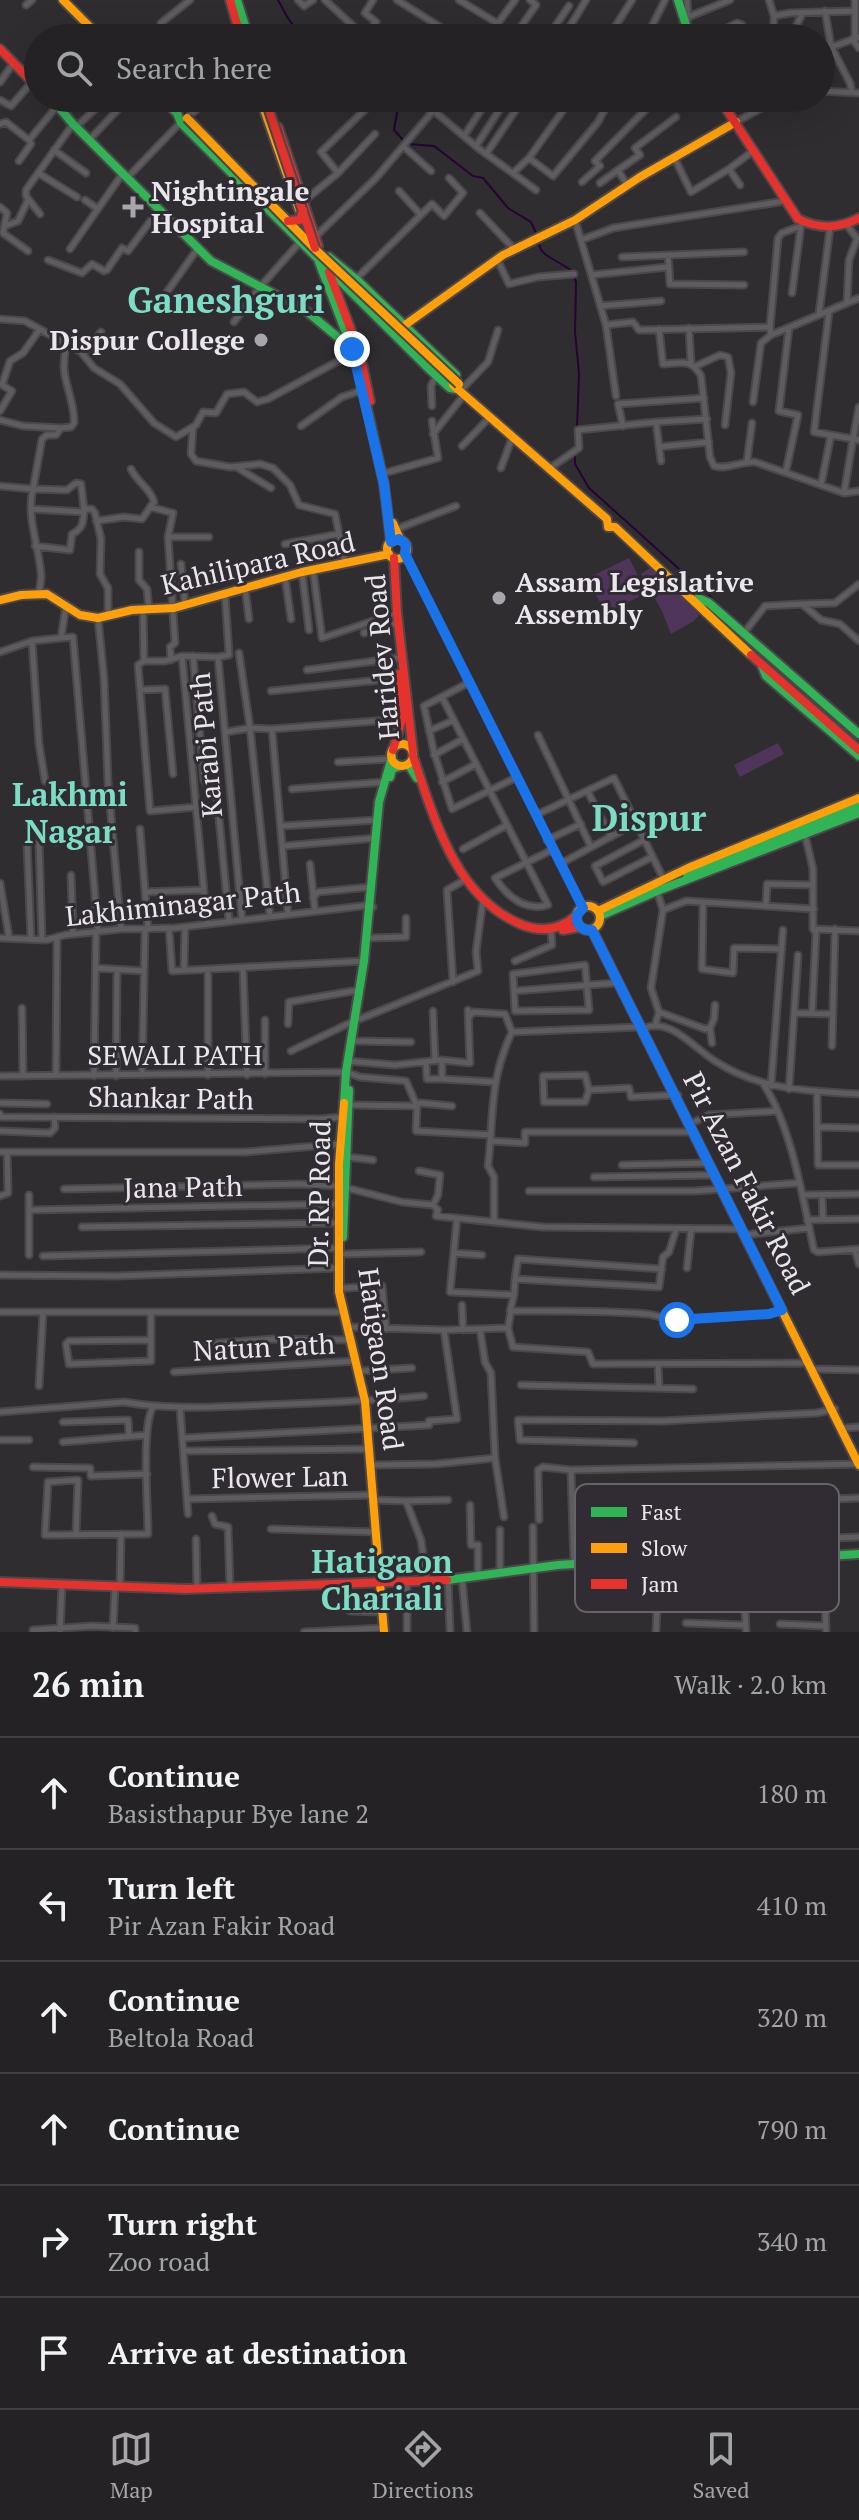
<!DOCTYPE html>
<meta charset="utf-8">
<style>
:root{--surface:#242225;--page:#302f32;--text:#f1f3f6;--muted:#a3a4a7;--line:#413f42;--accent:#a9a6ab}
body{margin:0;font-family:"PT Serif",serif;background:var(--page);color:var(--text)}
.stop{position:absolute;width:24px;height:24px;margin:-18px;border:6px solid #1a73e8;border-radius:50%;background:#fff}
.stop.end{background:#1a73e8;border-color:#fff;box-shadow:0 2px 8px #0008}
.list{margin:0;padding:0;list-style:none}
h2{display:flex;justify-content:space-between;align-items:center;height:104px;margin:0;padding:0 32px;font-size:34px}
h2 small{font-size:26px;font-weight:400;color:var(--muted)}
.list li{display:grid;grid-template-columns:52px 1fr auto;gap:24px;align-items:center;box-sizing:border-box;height:112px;padding:0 32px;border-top:2px solid var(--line)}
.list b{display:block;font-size:30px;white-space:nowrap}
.list p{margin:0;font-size:26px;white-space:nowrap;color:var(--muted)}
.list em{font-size:26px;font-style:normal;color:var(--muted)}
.icon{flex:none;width:44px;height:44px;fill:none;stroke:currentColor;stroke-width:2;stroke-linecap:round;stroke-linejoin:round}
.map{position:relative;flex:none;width:859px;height:1632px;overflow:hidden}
.search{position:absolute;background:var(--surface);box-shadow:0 8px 32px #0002;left:24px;right:24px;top:24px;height:88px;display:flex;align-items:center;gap:20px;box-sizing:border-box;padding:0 28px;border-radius:44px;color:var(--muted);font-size:30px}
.sheet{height:776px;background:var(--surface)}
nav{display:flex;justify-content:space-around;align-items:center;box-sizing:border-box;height:112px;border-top:2px solid var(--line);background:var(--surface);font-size:22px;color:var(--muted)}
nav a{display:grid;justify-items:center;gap:4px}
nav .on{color:var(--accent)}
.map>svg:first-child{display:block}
.green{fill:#4e3559}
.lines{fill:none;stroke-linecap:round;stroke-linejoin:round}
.stream{stroke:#250431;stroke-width:2}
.street-casing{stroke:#4b484c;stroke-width:9}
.fast-casing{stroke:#4b484c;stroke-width:12}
.slow-casing{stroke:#4b484c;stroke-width:12}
.jam-casing{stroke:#4b484c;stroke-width:12}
.street{stroke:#5f5c60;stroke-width:5}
.fast{stroke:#30b455;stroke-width:8}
.slow{stroke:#ff9f0a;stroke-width:8}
.jam{stroke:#e5322d;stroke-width:8}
.slow-bridge-casing{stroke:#4b484c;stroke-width:12;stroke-linecap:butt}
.jam-bridge-casing{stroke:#4b484c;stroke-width:12;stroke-linecap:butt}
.slow-bridge{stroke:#ff9f0a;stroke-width:8}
.jam-bridge{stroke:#e5322d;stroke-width:8}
.route{stroke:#1a73e8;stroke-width:10}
.poi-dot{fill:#a9a6ab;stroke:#312b33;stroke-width:3}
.labels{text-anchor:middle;stroke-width:6;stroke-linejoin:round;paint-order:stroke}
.poi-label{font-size:28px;font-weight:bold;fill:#eae7ec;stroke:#312b33;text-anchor:start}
.street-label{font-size:28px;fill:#eae7ec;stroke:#312b33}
.quarter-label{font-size:32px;font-weight:bold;fill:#7bddc4;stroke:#312b33}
.district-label{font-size:36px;font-weight:bold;fill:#7bddc4;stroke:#312b33}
.key{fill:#312b33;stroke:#68636a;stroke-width:2}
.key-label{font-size:22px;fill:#eae7ec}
</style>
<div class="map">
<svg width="859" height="1632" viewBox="0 0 859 1632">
<rect width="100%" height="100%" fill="#302d31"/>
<path class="green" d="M629 558 647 593 605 613 588 578Z
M650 568 688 600 699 615 694 621 671 634 662 611 641 574Z
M778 743 784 754 740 777 734 765Z"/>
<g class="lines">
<path class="stream" d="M278 0C283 8 288 22 296 28 310 39 319 16 335 38
M390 98 398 107 394 130 404 141
M409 144 434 146 473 176 483 178 508 208 531 222 537 235
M538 241 541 250 546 255 571 270 576 282 575 332 579 373 577 428
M575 454V464L589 488 756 638
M833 705 859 728"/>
<g class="street-casing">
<path id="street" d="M298 0 304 6 313 0
M325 0 366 38
M397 0 458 38
M459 0 497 23
M687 0 688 19
M769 0 774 16
M855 0V39
M26 5 32 0
M825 11 831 46 850 83 852 93
M688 17 730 0
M161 23 190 0
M365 37 376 22 365 13 373 0
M397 38 399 35
M487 38 515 0
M513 38 536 5 530 0
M547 38 569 6
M563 38 586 0
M608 38 632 0
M646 38 665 0
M723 38 725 29 737 23 742 25 748 36 752 35
M773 38 774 16 790 13 854 11
M795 38 797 24 803 13
M852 39 859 48
M821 51 859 37
M0 82 13 64
M821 91 859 93
M425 98 437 108
M572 98 529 158 553 176 598 122 611 98
M0 100 11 106 31 83
M434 111 478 148 536 190
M190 115 211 98
M736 122 780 98
M0 124 6 122 29 140 58 105
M76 127 107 98
M464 136 489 98
M89 140 129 98
M476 146 507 98
M404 147 431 171
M54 150 86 173
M486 154 524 98
M674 157 691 192 729 169 753 151
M19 161 31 144 29 140
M729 169 740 185
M618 170 640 155 635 148 676 117
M38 173 77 197
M338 173 375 134
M513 173 529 158
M127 178 180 123
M582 182 600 166 595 161 657 98
M600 183 618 170 627 185
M399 191 421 215
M85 200 98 209
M304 201 338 173 321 152 372 103
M0 207 7 213 3 233 28 251
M480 213 514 249
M40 214 26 196V190L73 124
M575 220 606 325 616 396
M847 225 858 240
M5 226 18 221 28 200
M314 238 376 178 444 98
M581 240 613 228 785 201
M70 249 123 173
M668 256 670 284 744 285
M622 257 744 252
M497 259 509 284 538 277 574 274
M48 260 82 273 92 264 104 271 107 270 122 248 128 251C139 237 148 223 160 210
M591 275 668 267
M357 278 432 204 444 216 463 193 449 178
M792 293 801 225
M155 301 160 302 198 248
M847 303 849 260 857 239
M600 306 661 301
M829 312 814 432 853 439 844 493
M819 314 830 228
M0 319 25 321 81 352 94 368 120 384 154 423 176 437 196 425 203 412 216 413 227 394 244 392 257 402 268 399 353 353
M234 322 260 287 300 242
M606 325 633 322 639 330 770 327 771 335 859 298
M770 327 778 238 782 233 801 226
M689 328 691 363
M659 329 663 364C681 363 691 358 701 376L710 457 714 466C729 470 739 461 755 462L844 493 859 491
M83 354 101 332
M696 366 720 355 728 357 731 373 725 425
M2 385 10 361 23 353 40 329
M463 388 488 362 498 330
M753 402 761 343 771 335
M432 406 431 386 436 376
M859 407 853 439 859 440
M0 411 12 391 2 385
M0 420 23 426 61 428
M301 426 342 397 363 390
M623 426 618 404 704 398
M193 427 191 454 196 461 230 467 260 464 273 468 290 485 299 505 335 514 345 563
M433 434 464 395
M462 446 489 418
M659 447 709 442
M661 461 656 422 707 419
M747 461 752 423
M553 466 579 448 578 430 656 422
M238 468 271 488
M501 468 512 438
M786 471 798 415 779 411 789 328
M388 472 438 458 432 421
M821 485 831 435
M0 486 33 489 42 439 47 435H56L61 428 71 427 74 423C75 394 57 378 67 345
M150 507 173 513 168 537H209
M32 509 84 512
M96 521 124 517 142 519 154 502C151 489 137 482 131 469
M394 530 456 506
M168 537 175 643 170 647 171 660
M285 544 339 534
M35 546 70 550 72 534C84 528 83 522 84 509
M139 552V580L147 589 149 610
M405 554 517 777
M181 564 185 605
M313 570 322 638 397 613
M302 572 309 630
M285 577 291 619
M245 588 249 619
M39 594C39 588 42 580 41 574 39 546 26 517 33 489L67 490 76 483 81 484 84 509H92L95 513 101 539 100 574 108 588V616
M803 604 835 603 859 584
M66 606 61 638 73 637 98 931
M143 610 144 661 138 665 150 811 196 807 207 924
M98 618 104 678 108 782 121 929
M364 633 394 624
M744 633 765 606 802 604 821 620 840 624 859 641
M0 652 32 641
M239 653 250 728 270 916
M193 656 204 780 217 797 229 921
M218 657 229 655 225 594
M144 661H165L182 656
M307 670 397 658
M470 682 424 706 434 752 452 809 517 777 583 908
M140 690 165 689 173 774
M271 691 400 678
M442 697C477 766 512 835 548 905 524 912 507 896 495 878L552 850
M272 729 288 914
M429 731 454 720
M226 732 250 728 272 729 402 719
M538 735 591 847
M434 755 463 739
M338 762 391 759
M45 781 39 744 32 641 61 638
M442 782 476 764
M292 789 384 782
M588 792 611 837
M196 807 182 656 218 657 242 919
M536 815 614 778 664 880
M281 826 377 820
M140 829 148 929
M805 835 813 869V929L816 933 812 1013
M547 840 581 824
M644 840 595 866 603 882 652 857
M27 842 31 939
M39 842 42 940
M54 842 89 840
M283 846 376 838
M463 849 507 825
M310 864 315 911
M560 864 636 823
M71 875 73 934
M0 883 9 937
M657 891 663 910 686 901 703 902 702 969 733 973 734 948 782 949
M145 892 204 890
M313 898 318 892 370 887
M703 902 814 909
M766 906 767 884 813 885
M169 928 172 971 364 961
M813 929 859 931
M0 938 46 940 65 935 121 929 175 928 370 905 373 907
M369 938 406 937V918
M515 961 552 945 551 932
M184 967 185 927
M96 968 144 971
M243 969 247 1075
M453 982 447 890 463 881
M514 991 513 974 585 965 589 1010 515 1011 514 991 615 983 618 982
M22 1008 23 1076
M433 1011 435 1061
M659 1012 705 1029 710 1028 714 1019 715 1005
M795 1013 833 1014
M469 1017 473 1012 505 1014 512 1032
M360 1019 478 971 476 952 483 900
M265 1020V1074
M288 1024 289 1002 359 990
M655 1026 659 1012 651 988 663 910
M645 1028C670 1017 695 1049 715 1061 759 1090 808 1091 859 1094
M710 1028 712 1043
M512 1032 640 1027
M356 1041 411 1042
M832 1046 835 929
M291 1051 354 1021
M348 1061 395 1065 441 1060 470 1063 468 1010
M442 1061V1079L494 1082
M426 1063 427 1079H442
M56 1075 57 937
M142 1075 145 929
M208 1075V971
M585 1075 589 1090 585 1102H544L543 1076Z
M0 1076 346 1072 360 1077 406 1081 417 1106 420 1103 452 1106
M94 1076 96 932
M116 1076 117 970
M764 1085C792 1128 803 1200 814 1250L818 1252 859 1249
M771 1086 783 930
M789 1089 798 955
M589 1090 629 1088 631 1097 678 1095
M817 1091 818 1165H859
M0 1103 47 1104
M349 1105 417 1106 416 1131 491 1135
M0 1114V1117L320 1119 342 1117
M696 1121 709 1115 778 1111
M819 1127 859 1128
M0 1131 50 1133 55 1128 54 1117
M491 1141 525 1143V1132H693
M0 1152H245L340 1144
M347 1157 373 1160
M622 1165 708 1163
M419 1171 440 1175 438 1195 433 1205
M594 1177 714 1175
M64 1189 299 1184 339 1186 402 1202 433 1205 438 1210 436 1216 543 1227 741 1229
M529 1191H695L798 1183
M29 1195V1255
M802 1195 859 1194
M822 1195 823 1220
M0 1196 8 1193 7 1152
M29 1210 339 1204
M457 1218 450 1292 514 1295 510 1311
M807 1220 859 1219
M494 1222V1177L488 1166C494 1114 489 1080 512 1032
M82 1227 339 1223
M744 1235 809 1228
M855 1250 859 1264
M454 1253 482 1255
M343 1254 421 1252
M43 1256 339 1248
M687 1268 691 1230
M662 1269 518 1259 515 1279 659 1287 663 1257 669 1252 676 1230
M0 1275 115 1276 339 1268
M344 1288 382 1286 386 1329
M514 1295 515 1279
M462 1305 463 1330
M0 1312H343
M347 1327 444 1330 508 1328 513 1347 588 1352 593 1364 808 1363
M508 1328 511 1311C556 1311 602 1310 647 1314 658 1315 666 1320 677 1320L769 1314 782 1310
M480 1329 485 1362 491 1373 495 1458 504 1517
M150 1340 69 1341 66 1344 69 1364 151 1361V1313
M207 1344 274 1339 350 1340
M658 1365 659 1388
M812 1369 859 1370
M359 1371 412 1368
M174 1372 356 1361
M521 1385 693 1389
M39 1386 43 1313
M180 1408 188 1514
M0 1412 124 1402C170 1410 218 1407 264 1405 318 1403 371 1401 424 1396
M63 1422 128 1420 129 1435
M845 1428 859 1427
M183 1438 429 1425V1421L457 1419 444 1330
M0 1440H29
M63 1442 147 1435
M634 1443 520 1440 518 1420 663 1421 817 1413 835 1409
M184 1451 369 1449
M374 1465 436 1464 495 1458
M33 1467 90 1468 91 1476 147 1474
M673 1493H699L700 1504 859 1498
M187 1499 373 1495
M374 1500 406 1501 421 1540 427 1581
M406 1501 448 1500
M470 1505 471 1545H478V1576
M572 1505 648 1503
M212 1516 215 1524 228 1527 230 1587
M539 1520 538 1470 543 1467 571 1470
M533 1527 534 1632
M271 1529 376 1532
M500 1530V1573
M76 1534 78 1480 48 1482 45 1535 148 1534C148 1508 141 1426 153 1407
M196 1539 197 1588
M697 1543 859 1537
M824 1556 826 1632
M792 1558V1594
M695 1559 696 1520H678V1539H695
M743 1561 746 1632
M598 1563 599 1552H633
M574 1564 571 1470 859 1464
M448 1579 450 1631
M462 1579 467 1632
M407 1582V1632
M120 1587 121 1534
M579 1589 582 1602 641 1603 645 1559
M350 1611 383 1612
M686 1623 744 1625
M780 1624 826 1626
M113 1628 115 1587
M33 1632V1630L92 1626 135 1628V1632
M60 1632 62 1585
M304 1632 384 1628
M656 1632 659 1558"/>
</g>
<g class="fast-casing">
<path id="fast" d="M237 0 249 38
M678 0 690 38
M51 98 73 124 211 261 305 310 352 349
M161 98 177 113 181 123 428 368 450 388 456 389
M329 257 356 279 456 375
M319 262 356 359 384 484 391 542
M698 598 709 603 859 734
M762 666 766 676 859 756
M408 764 417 778
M390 777 392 769 401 766
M687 874 859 805
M600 916 657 891 859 813
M344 1103 346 1072 364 961 379 802 392 757
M343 1237 349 1090
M447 1580 558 1565 669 1558 743 1561 859 1554"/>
</g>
<g class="slow-casing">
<path id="slow" d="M63 0 101 38
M260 98 301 215
M405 325 503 255 575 220 640 177 736 122
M453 385 607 519 608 527H615L751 655
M393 523 400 539
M387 549a10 10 0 1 1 20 0a10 10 0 1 1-20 0Z
M0 600 21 595 47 594 80 615 98 618 132 610 174 608 302 572 389 554
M391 755a11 11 0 1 1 22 0a11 11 0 1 1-22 0Z
M576 918a12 12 0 1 1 24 0a12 12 0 1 1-24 0Z
M598 911 688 868 859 798
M592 930 859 1465
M344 1103 339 1164V1292L365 1401 384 1632"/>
</g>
<g class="jam-casing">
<path id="jam" d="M230 0 241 38
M0 49 38 88
M719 98 798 219C819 229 838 229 859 218
M278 127 318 246
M329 272 360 354 370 401
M394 558 397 613 413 752
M751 655 859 750
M393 750 402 719 399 674
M413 756C434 818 455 896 520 924 541 933 560 930 577 915
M563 930 580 927
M0 1582 186 1589 447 1580"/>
</g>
<use href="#street" class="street"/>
<use href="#fast" class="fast"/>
<use href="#slow" class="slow"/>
<use href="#jam" class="jam"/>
<g class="slow-bridge-casing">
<path id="slow-bridge" d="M187 118 315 249 459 384"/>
</g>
<g class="jam-bridge-casing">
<path id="jam-bridge" d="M265 98 315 248
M288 221 300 220 303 210"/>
</g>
<use href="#slow-bridge" class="slow-bridge"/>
<use href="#jam-bridge" class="jam-bridge"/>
</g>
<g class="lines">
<path class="route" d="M352 349 384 484 391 542 399 539 406 545 405 554 583 908 577 915C576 925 582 931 592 930L782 1310 769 1314 677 1320"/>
</g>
<g class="poi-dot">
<path d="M129 195h8v8h8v8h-8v8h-8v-8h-8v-8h8z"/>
<circle cx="261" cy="340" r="8"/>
<circle cx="499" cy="598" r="8"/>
</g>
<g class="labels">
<g class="poi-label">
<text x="151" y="201">Nightingale<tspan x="151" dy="32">Hospital</tspan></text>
<text x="245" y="350" text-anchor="end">Dispur College</text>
<text x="515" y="592">Assam Legislative<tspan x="515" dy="32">Assembly</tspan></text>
</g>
<g class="street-label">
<text transform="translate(258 563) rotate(-13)" y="10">Kahilipara Road</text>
<text transform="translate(382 657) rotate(-95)" y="10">Haridev Road</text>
<text transform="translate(206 745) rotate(-95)" y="10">Karabi Path</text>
<text transform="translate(183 904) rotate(-6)" y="10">Lakhiminagar Path</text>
<text x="175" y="1065">SEWALI PATH</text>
<text transform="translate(171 1098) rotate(1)" y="10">Shankar Path</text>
<text transform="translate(747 1183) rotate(63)" y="10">Pir Azan Fakir Road</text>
<text transform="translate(183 1187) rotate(-1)" y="10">Jana Path</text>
<text transform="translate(319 1194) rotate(-89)" y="10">Dr. RP Road</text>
<text transform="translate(264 1347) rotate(-3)" y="10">Natun Path</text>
<text transform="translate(381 1359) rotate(82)" y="10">Hatigaon Road</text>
<text transform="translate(280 1477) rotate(-1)" y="10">Flower Lan</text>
</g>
<g class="quarter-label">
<text x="70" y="806">Lakhmi<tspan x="70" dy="37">Nagar</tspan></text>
<text x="382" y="1573">Hatigaon<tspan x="382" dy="37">Chariali</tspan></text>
</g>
<g class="district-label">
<text x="226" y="313">Ganeshguri</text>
<text x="649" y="831">Dispur</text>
</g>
</g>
<rect x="575" y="1484" width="264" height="128" rx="12" class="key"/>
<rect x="591" y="1507" width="36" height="10" fill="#30b455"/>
<rect x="591" y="1543" width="36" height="10" fill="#ff9f0a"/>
<rect x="591" y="1579" width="36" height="10" fill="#e5322d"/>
<g class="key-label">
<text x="641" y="1520">Fast</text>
<text x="641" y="1556">Slow</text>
<text x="641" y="1592">Jam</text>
</g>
</svg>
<div class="stop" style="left:677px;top:1320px"></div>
<div class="stop end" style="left:352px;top:349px"></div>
<div class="search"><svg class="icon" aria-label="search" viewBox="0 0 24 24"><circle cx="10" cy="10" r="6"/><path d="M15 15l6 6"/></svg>Search here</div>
</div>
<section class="sheet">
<h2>26 min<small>Walk · 2.0 km</small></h2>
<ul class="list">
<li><svg class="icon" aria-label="ahead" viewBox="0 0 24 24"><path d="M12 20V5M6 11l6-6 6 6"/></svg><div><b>Continue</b><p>Basisthapur Bye lane 2</p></div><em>180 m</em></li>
<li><svg class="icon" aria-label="left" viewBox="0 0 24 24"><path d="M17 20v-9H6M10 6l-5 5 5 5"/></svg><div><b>Turn left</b><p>Pir Azan Fakir Road</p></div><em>410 m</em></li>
<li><svg class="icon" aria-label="ahead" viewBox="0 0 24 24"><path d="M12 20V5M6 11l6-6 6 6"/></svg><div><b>Continue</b><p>Beltola Road</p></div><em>320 m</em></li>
<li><svg class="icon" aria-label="ahead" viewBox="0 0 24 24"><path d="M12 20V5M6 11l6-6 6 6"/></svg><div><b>Continue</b></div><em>790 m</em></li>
<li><svg class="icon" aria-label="right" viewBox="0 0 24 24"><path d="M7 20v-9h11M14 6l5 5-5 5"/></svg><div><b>Turn right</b><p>Zoo road</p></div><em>340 m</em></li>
<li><svg class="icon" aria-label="arrive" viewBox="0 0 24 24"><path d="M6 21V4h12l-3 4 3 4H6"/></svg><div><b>Arrive at destination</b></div></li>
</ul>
</section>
<nav>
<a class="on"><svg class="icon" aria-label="map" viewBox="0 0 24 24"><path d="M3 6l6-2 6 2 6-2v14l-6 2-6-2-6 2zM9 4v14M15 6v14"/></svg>Map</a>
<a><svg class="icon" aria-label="directions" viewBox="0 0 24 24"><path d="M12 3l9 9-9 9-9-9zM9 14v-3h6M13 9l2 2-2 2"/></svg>Directions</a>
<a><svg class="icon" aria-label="saved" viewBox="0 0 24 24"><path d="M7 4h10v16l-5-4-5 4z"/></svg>Saved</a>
</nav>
